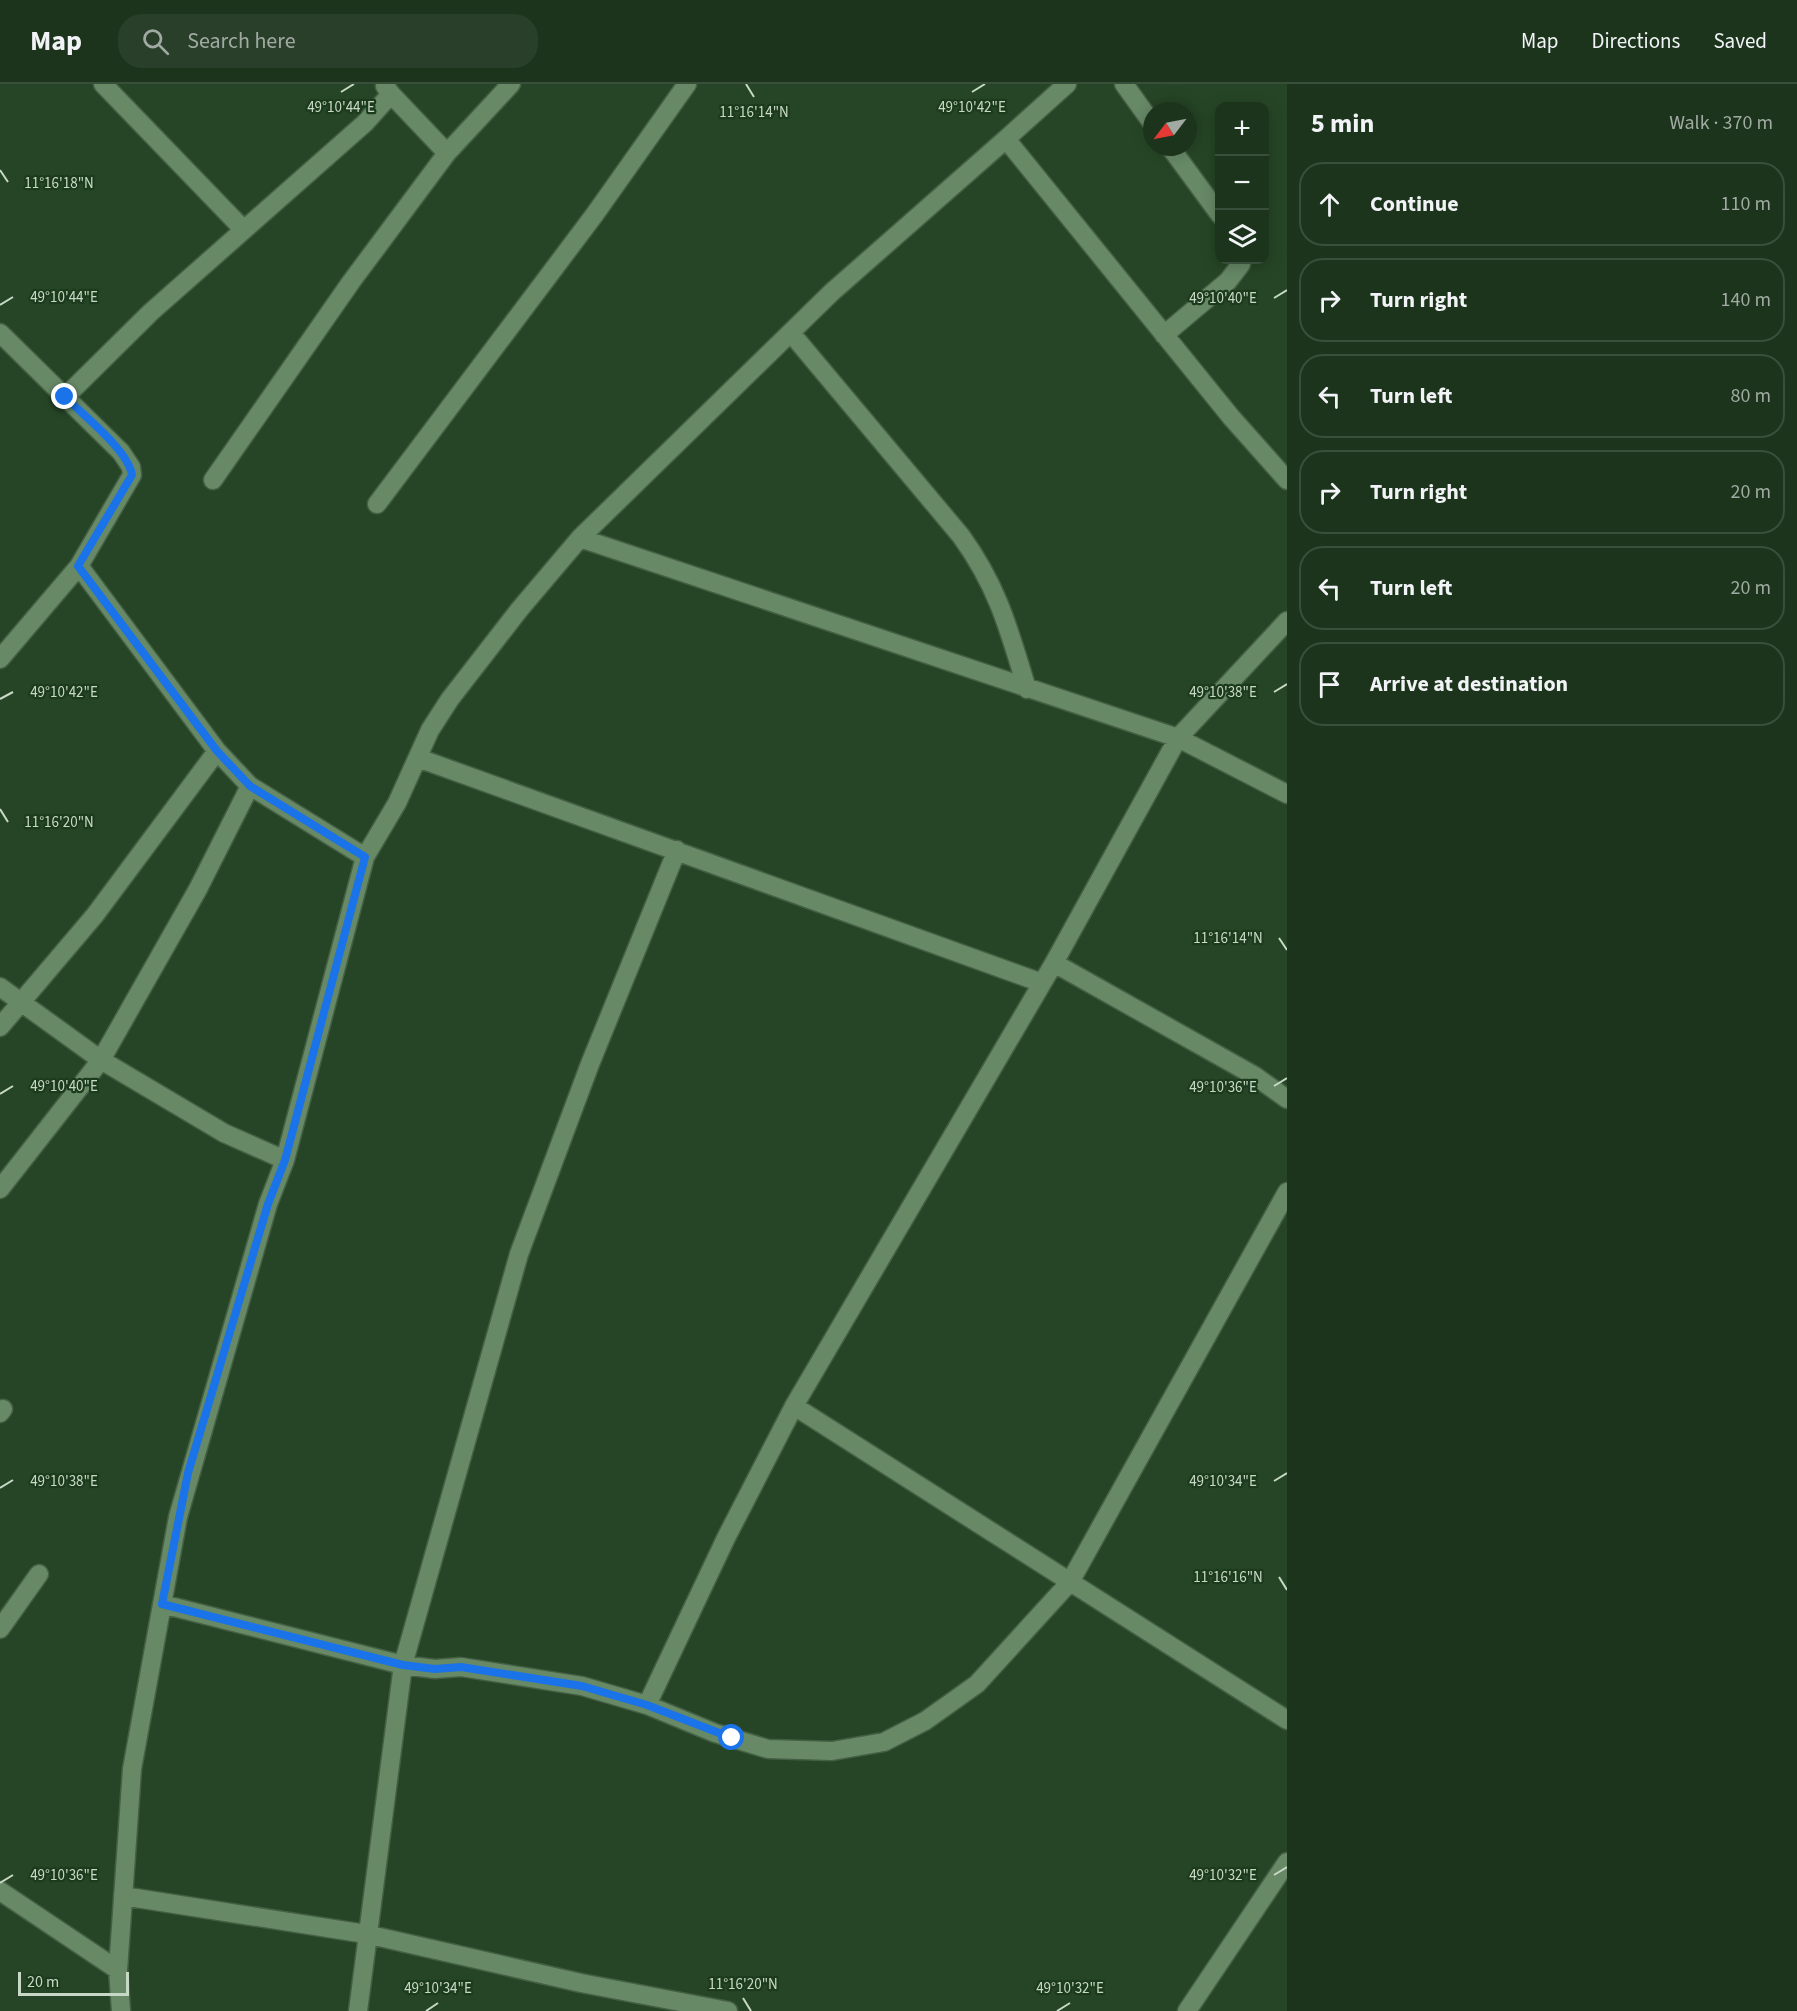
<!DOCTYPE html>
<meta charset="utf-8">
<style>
:root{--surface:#1c341c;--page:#293f29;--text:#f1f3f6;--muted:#a0aaa3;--line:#3a4f3b}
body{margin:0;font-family:"Source Sans 3",sans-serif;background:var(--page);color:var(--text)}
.controls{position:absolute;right:18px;top:18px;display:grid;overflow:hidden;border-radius:12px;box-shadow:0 3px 15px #0003}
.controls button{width:54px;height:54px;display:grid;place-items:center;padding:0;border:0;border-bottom:2px solid var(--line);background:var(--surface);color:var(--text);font:30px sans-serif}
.compass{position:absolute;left:1143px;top:18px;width:54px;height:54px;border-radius:50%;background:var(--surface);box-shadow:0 3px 15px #0003;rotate:238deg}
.scale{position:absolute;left:18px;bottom:15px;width:111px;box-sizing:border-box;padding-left:6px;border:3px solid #c7d9c6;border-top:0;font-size:16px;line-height:21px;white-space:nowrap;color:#c7d9c6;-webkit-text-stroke:4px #1c3a1c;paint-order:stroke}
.stop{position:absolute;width:18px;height:18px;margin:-14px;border:4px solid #1a73e8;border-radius:50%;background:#fff}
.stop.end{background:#1a73e8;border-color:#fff;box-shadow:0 2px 6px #0008}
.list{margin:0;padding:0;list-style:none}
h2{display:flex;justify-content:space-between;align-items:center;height:78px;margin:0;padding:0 24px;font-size:26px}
h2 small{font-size:20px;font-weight:400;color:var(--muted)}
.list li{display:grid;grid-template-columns:39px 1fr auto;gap:18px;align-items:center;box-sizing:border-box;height:84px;margin:0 12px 12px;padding:0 12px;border:2px solid var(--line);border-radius:24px}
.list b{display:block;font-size:22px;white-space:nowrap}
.list em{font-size:20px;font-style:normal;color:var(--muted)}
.icon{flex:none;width:33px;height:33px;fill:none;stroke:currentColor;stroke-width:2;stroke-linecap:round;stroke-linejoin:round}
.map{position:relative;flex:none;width:1287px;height:1927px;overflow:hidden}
header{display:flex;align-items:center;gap:36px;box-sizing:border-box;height:84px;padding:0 30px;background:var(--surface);border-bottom:2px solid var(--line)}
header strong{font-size:28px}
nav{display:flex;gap:33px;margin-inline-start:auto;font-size:21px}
.search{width:420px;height:54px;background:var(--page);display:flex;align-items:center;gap:15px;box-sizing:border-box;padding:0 21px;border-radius:24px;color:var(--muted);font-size:22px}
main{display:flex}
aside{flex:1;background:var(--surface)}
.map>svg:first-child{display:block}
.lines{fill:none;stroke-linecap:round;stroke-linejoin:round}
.minor-casing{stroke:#445f44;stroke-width:21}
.minor{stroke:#678966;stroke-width:18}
.route{stroke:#1a73e8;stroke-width:8}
.ticks{fill:none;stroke:#c7d9c6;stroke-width:2}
.ticks-label{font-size:15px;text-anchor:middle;fill:#c7d9c6;stroke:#1c3a1c;stroke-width:4.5;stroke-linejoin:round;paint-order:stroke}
</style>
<header>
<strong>Map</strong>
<div class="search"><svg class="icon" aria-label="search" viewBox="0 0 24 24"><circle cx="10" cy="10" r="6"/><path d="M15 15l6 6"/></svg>Search here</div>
<nav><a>Map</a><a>Directions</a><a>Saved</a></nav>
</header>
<main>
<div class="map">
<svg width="1287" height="1927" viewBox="0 0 1287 1927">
<rect width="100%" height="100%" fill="#264526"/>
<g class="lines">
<g class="minor-casing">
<path id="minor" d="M103 0 243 145
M1124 0 1152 39
M1006 55 1067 0
M1170 63 1220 131
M447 69 511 0
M0 249 121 368 131 383 132 391 79 482 0 575
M791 249 961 452C998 503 1009 546 1027 605
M1164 251 1228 197 1241 180V176
M65 313 151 228 365 39 391 10 385 2
M213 396 351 198 447 69 391 10
M377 420 595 130 687 0
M580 454 1178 654 1287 710
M79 482 217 667 250 702 365 773 397 719 430 646 450 615 519 526 580 454 832 208 1006 55 1231 333 1287 396
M418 674 1042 899
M1054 879 1255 992 1287 1015
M0 903 101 976 0 1105
M0 943 95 831 217 667
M285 1076 365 773
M794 1322 1287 1636
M0 1329 3 1325
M162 1520 403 1581 519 1170 590 980 677 766
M0 1545 39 1490
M647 1621 715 1649 768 1665 832 1667 884 1658 925 1637 977 1600 1070 1498 1287 1108
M0 1807 118 1886
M123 1812 366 1850 581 1899 728 1927
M121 1927 118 1886 132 1685 178 1433 268 1120 285 1076 224 1049 101 976 198 805 250 702
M358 1927 403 1581 435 1585 461 1583 582 1602 647 1621 726 1454 794 1322 1054 879 1178 654 1287 537
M1187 1927 1287 1778"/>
</g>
<use href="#minor" class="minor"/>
</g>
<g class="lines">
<path class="route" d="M65 313C84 332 128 366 132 391L78 482 217 667 250 702 365 773 285 1076 268 1120 188 1389 162 1520 403 1581 435 1585 461 1583 582 1602 647 1621 732 1654"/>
</g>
<path class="ticks" d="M746 0 754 13M341 8 354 0M972 8 985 0M0 86 8 98M1274 214 1287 206M0 221 13 213M1274 608 1287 600M0 615 13 608M0 725 8 738M1279 854 1287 866M1274 1002 1287 994M0 1010 13 1002M1274 1397 1287 1389M0 1404 13 1396M1279 1493 1287 1506M1274 1791 1287 1783M0 1799 13 1791M743 1914 751 1927M426 1927 438 1919M1057 1927 1070 1919"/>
<g class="ticks-label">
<text x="341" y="28">49°10'44"E</text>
<text x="972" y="28">49°10'42"E</text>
<text x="754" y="33">11°16'14"N</text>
<text x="59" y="104">11°16'18"N</text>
<text x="64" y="218">49°10'44"E</text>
<text x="1223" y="219">49°10'40"E</text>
<text x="64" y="613">49°10'42"E</text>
<text x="1223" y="613">49°10'38"E</text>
<text x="59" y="743">11°16'20"N</text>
<text x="1228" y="859">11°16'14"N</text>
<text x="64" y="1007">49°10'40"E</text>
<text x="1223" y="1008">49°10'36"E</text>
<text x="64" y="1402">49°10'38"E</text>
<text x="1223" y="1402">49°10'34"E</text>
<text x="1228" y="1498">11°16'16"N</text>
<text x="64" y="1796">49°10'36"E</text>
<text x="1223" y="1796">49°10'32"E</text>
<text x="743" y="1905">11°16'20"N</text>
<text x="438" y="1909">49°10'34"E</text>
<text x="1070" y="1909">49°10'32"E</text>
</g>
</svg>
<div class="controls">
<button>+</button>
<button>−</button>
<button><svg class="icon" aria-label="layers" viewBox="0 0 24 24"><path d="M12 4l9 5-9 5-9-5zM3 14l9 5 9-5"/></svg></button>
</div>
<svg class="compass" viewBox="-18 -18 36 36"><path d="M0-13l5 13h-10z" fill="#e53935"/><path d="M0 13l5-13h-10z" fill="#a0aaa3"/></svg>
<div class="scale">20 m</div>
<div class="stop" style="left:732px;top:1654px"></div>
<div class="stop end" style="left:65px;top:313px"></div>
</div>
<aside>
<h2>5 min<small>Walk · 370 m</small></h2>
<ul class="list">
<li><svg class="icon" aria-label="ahead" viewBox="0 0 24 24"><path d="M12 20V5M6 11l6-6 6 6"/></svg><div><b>Continue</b></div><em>110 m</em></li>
<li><svg class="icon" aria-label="right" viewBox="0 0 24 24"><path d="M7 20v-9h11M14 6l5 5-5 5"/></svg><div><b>Turn right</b></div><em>140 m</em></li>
<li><svg class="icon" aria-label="left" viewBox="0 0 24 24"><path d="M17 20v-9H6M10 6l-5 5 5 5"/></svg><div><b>Turn left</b></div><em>80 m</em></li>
<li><svg class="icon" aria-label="right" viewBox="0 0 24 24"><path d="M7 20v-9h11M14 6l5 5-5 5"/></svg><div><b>Turn right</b></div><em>20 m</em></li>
<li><svg class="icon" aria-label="left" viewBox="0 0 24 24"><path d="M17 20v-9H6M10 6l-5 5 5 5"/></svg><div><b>Turn left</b></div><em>20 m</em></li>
<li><svg class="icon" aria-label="arrive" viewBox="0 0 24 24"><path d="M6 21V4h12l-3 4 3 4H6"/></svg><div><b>Arrive at destination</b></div></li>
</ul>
</aside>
</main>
